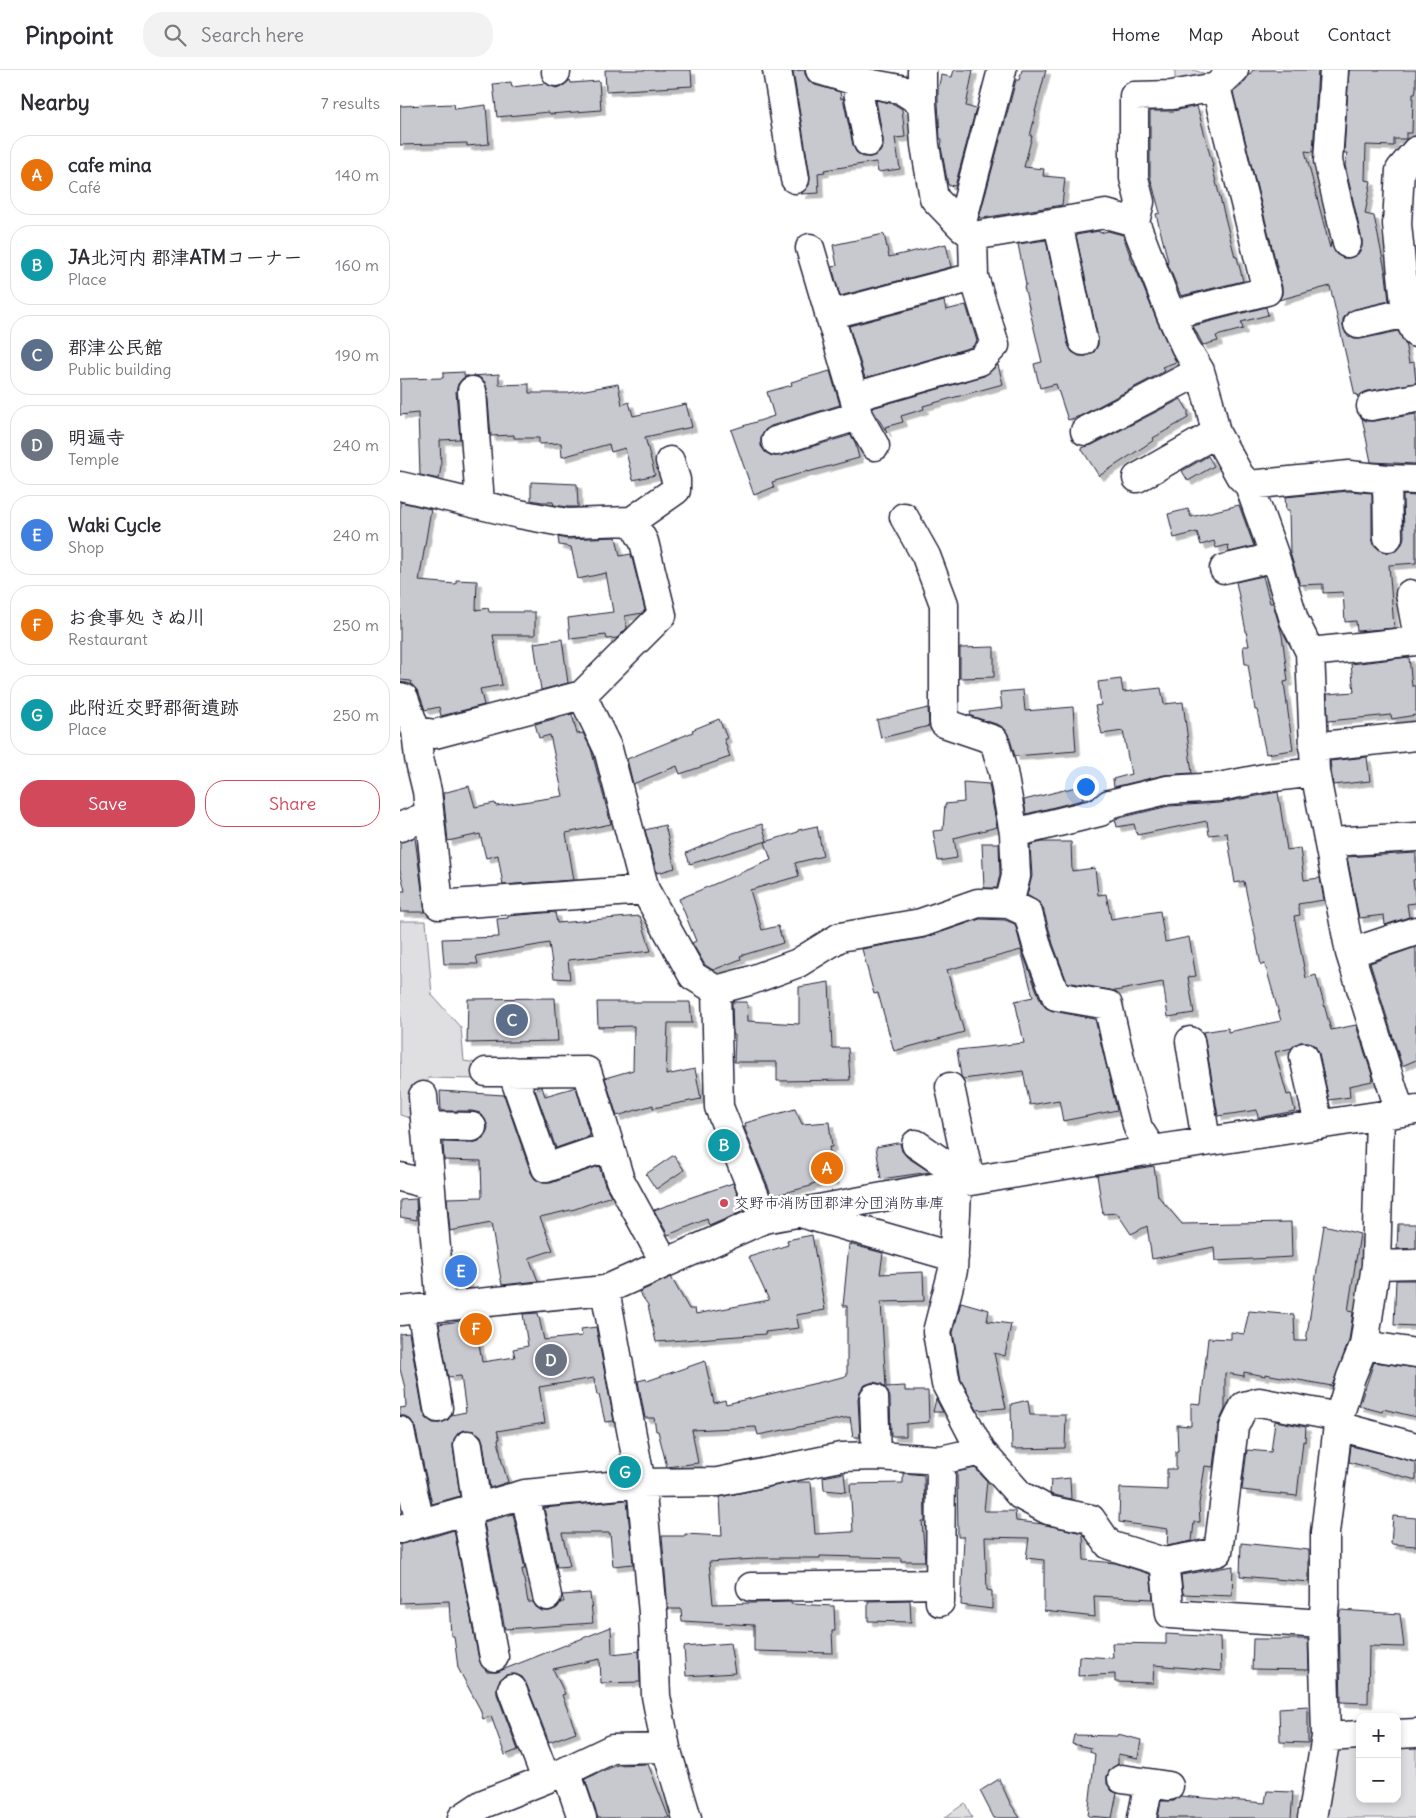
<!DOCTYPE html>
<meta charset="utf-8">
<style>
:root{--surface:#fff;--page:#f2f2f3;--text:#2b2b33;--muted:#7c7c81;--line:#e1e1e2;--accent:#d1495b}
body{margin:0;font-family:Delius,"Klee One",sans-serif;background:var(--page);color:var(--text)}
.controls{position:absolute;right:15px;bottom:15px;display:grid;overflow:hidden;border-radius:10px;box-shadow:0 2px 8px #0003}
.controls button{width:45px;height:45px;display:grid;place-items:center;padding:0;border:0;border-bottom:1px solid var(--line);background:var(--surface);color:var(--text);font:25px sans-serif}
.you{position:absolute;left:685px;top:716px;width:18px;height:18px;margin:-12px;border:4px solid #fff;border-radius:50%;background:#1a73e8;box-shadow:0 0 0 8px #1a73e833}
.badge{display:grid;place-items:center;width:32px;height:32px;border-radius:50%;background:var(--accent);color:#fff;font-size:16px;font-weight:700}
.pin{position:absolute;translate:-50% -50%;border:2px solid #fff;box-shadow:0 1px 5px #0006}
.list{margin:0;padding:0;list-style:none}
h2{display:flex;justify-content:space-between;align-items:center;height:65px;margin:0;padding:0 20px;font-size:21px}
h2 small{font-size:16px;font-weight:400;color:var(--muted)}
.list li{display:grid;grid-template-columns:32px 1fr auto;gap:15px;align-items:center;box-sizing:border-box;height:80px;margin:0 10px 10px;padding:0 10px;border:1px solid var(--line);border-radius:20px}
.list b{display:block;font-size:19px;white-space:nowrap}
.list p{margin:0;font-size:16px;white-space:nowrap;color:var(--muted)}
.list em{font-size:16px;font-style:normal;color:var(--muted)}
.actions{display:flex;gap:10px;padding:15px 20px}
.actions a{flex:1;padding:11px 0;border:1px solid var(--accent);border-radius:20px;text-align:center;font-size:18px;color:var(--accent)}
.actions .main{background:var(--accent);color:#fff}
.icon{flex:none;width:28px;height:28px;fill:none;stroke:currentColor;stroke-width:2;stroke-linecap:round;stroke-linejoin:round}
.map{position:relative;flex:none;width:1016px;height:1748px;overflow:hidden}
header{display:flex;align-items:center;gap:30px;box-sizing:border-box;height:70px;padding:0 25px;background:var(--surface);border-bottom:1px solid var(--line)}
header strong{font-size:24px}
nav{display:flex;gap:28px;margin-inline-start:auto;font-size:18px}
.search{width:350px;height:45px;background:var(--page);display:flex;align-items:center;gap:12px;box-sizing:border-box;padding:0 18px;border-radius:20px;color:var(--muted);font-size:19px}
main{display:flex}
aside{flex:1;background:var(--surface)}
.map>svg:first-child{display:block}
.green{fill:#dfdfe2;stroke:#80808e}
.building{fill:#c8c8cf;stroke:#22223b;filter:url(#shadow)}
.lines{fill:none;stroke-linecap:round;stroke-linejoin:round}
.minor-casing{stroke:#22223b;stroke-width:31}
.minor{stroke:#fff;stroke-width:28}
.poi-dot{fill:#d1495b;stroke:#fff;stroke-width:2}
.labels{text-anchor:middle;stroke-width:5;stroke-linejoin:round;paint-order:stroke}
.poi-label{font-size:15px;fill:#22223b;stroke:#fff;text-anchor:start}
</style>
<header>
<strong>Pinpoint</strong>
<div class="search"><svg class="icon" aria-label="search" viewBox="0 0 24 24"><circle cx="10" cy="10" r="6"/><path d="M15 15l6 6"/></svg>Search here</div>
<nav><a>Home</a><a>Map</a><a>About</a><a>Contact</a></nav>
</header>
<main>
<aside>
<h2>Nearby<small>7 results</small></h2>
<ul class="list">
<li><span class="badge" style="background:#e8710a">A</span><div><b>cafe mina</b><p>Café</p></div><em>140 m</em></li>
<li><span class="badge" style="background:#0f9aa8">B</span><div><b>JA北河内 郡津ATMコーナー</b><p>Place</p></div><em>160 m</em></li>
<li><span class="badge" style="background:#5c6f8a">C</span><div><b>郡津公民館</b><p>Public building</p></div><em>190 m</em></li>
<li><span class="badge" style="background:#6b7280">D</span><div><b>明遍寺</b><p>Temple</p></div><em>240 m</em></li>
<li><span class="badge" style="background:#3f7fe0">E</span><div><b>Waki Cycle</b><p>Shop</p></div><em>240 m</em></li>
<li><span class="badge" style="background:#e8710a">F</span><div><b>お食事処 きぬ川</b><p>Restaurant</p></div><em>250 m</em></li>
<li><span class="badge" style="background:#0f9aa8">G</span><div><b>此附近交野郡衙遺跡</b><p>Place</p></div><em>250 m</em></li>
</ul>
<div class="actions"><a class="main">Save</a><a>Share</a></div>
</aside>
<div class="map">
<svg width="1016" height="1748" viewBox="0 0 1016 1748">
<defs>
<filter id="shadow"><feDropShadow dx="4.5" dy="4.5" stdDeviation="0" flood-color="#0004"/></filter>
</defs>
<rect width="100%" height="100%" fill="#fff"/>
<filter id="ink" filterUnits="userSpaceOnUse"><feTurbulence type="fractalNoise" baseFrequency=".02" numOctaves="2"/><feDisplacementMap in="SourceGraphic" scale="10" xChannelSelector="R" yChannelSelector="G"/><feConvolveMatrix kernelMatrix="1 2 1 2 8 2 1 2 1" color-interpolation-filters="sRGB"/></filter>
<g filter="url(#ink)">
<path class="green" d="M775 0H793L806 4 812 14 775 21Z
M0 851H26L32 925 61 958 64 991 77 993V1009L28 1008 27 1018 16 1050 0 1045Z
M1016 1663V1748H916L926 1667 960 1666V1729H997V1664Z
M565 1733 572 1748H544Z"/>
<path class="building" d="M205 0H291L292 16 206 21Z
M405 0V4L409 11 415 15 440 22 441 29 443 28 453 75 456 82 463 87H471L479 83 483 77V69L476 30 494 34 502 39 505 67 495 68 500 99 478 102 476 92 424 100 425 102 418 103 419 123 401 124 409 115 410 106 393 1Z
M554 0H573L566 36 576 39 555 116 548 115 541 77 542 69H540L538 32V20L541 5 552 7Z
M622 0H646L635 42H636L630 66H632L624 97 644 99 643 106 665 108 662 135 583 148H579L616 10H619Z
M853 0H918L913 82 905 81 930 178 931 172 936 184 943 188H950L958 184 962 177V170L945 95 947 83H944L949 0H1016V18L1015 24H1013L1012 63H1006V69H994V76L966 75 965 110 971 111 965 144 974 146 986 205 989 231 955 239 948 242 943 249V257L946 264 954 269H961L998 261 1005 273 1009 293 1014 292 1016 313 968 321 961 324 958 328 957 324 955 325 930 216 879 230 882 225V217L833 22 841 16Z
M170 10 171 13 199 11 201 40 150 44 149 42 97 47 93 14 111 12 112 17 146 13 156 18 163 16Z
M54 34 55 39 86 35 89 74 67 76V73L0 75V36Z
M797 36 813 96H812L835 187H837L843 211 781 226 767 192 768 191 756 144 760 143 750 106V41H773Z
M699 161 700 163 708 161 723 165 733 194H734L757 251 776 292 762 297 765 301 680 346 668 350 656 314 640 318 634 294 642 292 624 216 626 215 618 174 646 170 668 274 672 282 679 286H686L694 282 698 275V268L676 165Z
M484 164 489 187 546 174 551 197 440 226 432 197 437 196 433 175Z
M544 231 546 240 566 235 577 271 572 277 465 308 449 256Z
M866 237 868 245 841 252 843 259 816 266 818 271 803 275 793 256Z
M598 295 603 314 523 336 524 339 501 346 503 352 485 357 487 363 473 340 472 338 584 306Z
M430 301 440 335 371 356 365 360 361 367V376L365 382 372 386H380L451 365 455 372 459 388 408 402V401L372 412 374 417 354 425 331 360 374 346 367 322 392 315 391 312Z
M64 302V306H69L63 308 58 314 56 322 60 369 40 370 41 396 39 409 20 405 18 343 0 345V309L43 308V303Z
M99 304V315L129 314V323H169L218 314 222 335 229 332 233 346 286 334 292 357 245 367 255 405 233 410 225 378 211 382 209 374 162 387 161 373 139 374V368H114V365L91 366 87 319 85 312 79 307 73 306Z
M781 329 788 341V348L753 368 754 370 699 406 681 378 692 375Z
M1016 344V394L971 392 962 348 966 351H974Z
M808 386 814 396 788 411 782 401Z
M131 412 177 414 178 437H168L154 435 153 432H142L131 430Z
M949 421 972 423V468L974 475 980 480 988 483 996 481 1002 474 1004 467 1003 425 1016 426V493L989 495 994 558 957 561 956 551 945 552 943 522 923 523V514L900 515 890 483 889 441H886L885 427Z
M0 432 31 439 19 511 56 514V510L77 511 76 540 88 538 89 542H135V565H93L102 615 80 619 84 635 41 646 39 637 25 640 19 623 12 615 11 611 0 610Z
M839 435 854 476 829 482 828 475 816 478 814 471 801 475 797 462 774 468 768 444 788 439 791 447Z
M158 467 167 469 216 467 220 486 231 484 245 540 242 543 225 546 227 558 217 568 207 569 206 565 170 569 168 548 213 542 206 503 178 509 171 477 159 475Z
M863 506 870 533H873L882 565 888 611 884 612 893 680 866 684 857 640H855L848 594H845L843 576H849L836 512Z
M162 569 168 613 141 620 134 573Z
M594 577V607L560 608V578Z
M1009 587 1012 616H1016V645L992 649 991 645 928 651 927 624 954 622 951 594Z
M721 609 723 622 761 618 764 634 783 632 792 703 764 705 714 717 713 709 731 704 723 661 702 664 695 636 701 635 698 612Z
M623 620 625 641 673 637 676 681 615 686 609 666 605 659 599 655 571 646 570 642 602 638 600 622Z
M528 638 529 656 481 668 477 650Z
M172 644 177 664 183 663 191 679 211 754 166 763 174 810 103 815 98 785 86 788 80 764 48 771 43 723 69 716 75 737 95 733 96 736 163 726 150 665 139 668 135 654Z
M319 649 327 668 324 669 330 687 280 704 277 696 233 714 227 689 293 662 292 660Z
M967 687 970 711 933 715 930 691Z
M563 712 589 714 597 757 554 768 557 788 538 791 533 761 543 760 545 734 564 732Z
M680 716 683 730 626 744 624 730Z
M878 722 887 780 900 778 904 810 920 808 924 830 898 834 900 845 894 846 906 908 916 905 931 960 956 955 973 1008 972 1011 949 1016 950 1027 929 1030 919 983 915 976 909 972H900L892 978 875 982 887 1025 891 1024 895 1041 858 1048 857 1040 818 1046 805 969 803 962 828 958V962L881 951 865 894 861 895 844 811 835 813 827 763 809 765 807 751 737 765 734 754 717 757 715 749 769 736 820 733Z
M362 754 367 771 290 794 286 783 333 763Z
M265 755 275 798 257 803 245 760Z
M417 756 423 786 395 793 399 806 350 820 362 860 378 856 383 873 340 886 341 889 313 900 305 895 292 873 296 871 279 829 371 790 365 772 398 762V760Z
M15 768 25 842H0V821H5L0 800V772Z
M642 772H671L672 801 695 798 698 825 706 824 711 849 760 841 765 872 789 867 796 906 788 907 794 943 768 947 763 912 715 921 667 912 653 874 643 838 640 833 627 825 632 806 630 775Z
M582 773H599L600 804 597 818H584Z
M1016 783V809L1013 810 1016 833 1007 834 1009 847 985 855 984 845 959 848 947 787Z
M155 842 157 853 240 846 251 881 168 890 170 909 154 908 149 873 76 886 78 894H44L42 869 99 867 97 849 108 848V846Z
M580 849 605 850 615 854 623 884 641 932 646 938 653 941 695 949 717 1040 663 1051 659 1030 630 1035 623 1001 563 1009 561 1006 557 980 624 973 615 931 633 927 621 880 547 900 564 962 494 981 478 923 474 924 462 879 524 868Z
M1016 877V990L1002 996 970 893Z
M429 912 432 978H448L450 1010 377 1011V992H334L335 965H333L332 932H347L348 951 399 954V917Z
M155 928 158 971 67 973 68 929Z
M197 932H290L292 953H268L266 1005 295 999 301 1029 253 1038V1035L217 1046 205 1008 233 1000 234 956 198 957Z
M142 1017 145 1026 176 1017 190 1066 156 1078 135 1020Z
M40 1021 104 1025 131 1103 135 1109 143 1113H151L199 1096 205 1115 211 1126 175 1139 140 1147 153 1180 129 1188 138 1211 102 1215 91 1153 50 1161 47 1128 82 1127 81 1091 44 1090 43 1072 72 1073 79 1071 86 1065 88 1057 85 1049 80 1043 72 1041H41Z
M395 1039 402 1054 429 1052 432 1077H429L435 1110 411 1114V1116L372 1126 344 1057H346L345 1053Z
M497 1073H500L502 1081 507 1087 530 1102 481 1109 476 1077Z
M274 1085 284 1100 256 1119 246 1104Z
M754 1096 758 1126 782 1154 891 1152 892 1187 815 1191 814 1177 752 1189 747 1156 731 1164 717 1143 703 1144 697 1105Z
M333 1113 344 1141 309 1156 307 1149 268 1165 254 1140Z
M16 1129 17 1150 0 1147V1130Z
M998 1154H1016V1178L997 1179Z
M924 1155 960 1164 948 1241 953 1242 949 1271 932 1316 865 1304V1306L844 1302V1306L825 1303V1339L818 1355 813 1397 805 1396 799 1434 800 1452H794L792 1471 767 1476 768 1459 719 1452 720 1418 767 1420V1399H776V1381H778L777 1355 791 1356V1333L801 1334 808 1268 831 1269V1262L844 1264 849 1241 894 1245 895 1271H906Z
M412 1165 425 1240 396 1245 399 1258 365 1262 366 1264 256 1272 248 1235 239 1222 271 1207 289 1239H295L296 1244 369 1230 349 1187 388 1175 387 1170Z
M449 1174 483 1183 480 1204 523 1202 524 1231 481 1232 486 1317 505 1316V1321H528L529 1352 506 1354V1366H491L490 1327 487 1320 482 1314 473 1312 465 1315 460 1321 458 1329 460 1367H453L450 1347 358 1365 356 1357 292 1360 298 1393 267 1397 258 1361H256L254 1348H245L238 1311 246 1309 247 1311 305 1291 314 1333 325 1330 326 1334 447 1306V1236H443Z
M53 1190H65L69 1218 55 1220Z
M996 1210H1015L1016 1256 994 1255Z
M561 1232 589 1240 587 1251 611 1254 605 1286 594 1283 606 1338 577 1340 561 1309 553 1263Z
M138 1243 144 1270 182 1266 181 1259 196 1257 214 1351 205 1352 199 1325H197L194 1308 139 1317 145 1353 97 1361 100 1369H98L102 1392 108 1412 90 1418 83 1372 81 1366 74 1361 65 1360 59 1362 54 1369 53 1377 60 1426 32 1434 15 1357 11 1350 5 1346H0V1338L6 1337 5 1318 0 1299V1264L9 1263 23 1341 26 1348 33 1353H40L48 1350 51 1345 66 1342 61 1306 48 1307 39 1254 75 1249 82 1292 115 1287 113 1279 128 1276 123 1244Z
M974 1292 1016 1298V1347L983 1339 982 1342 959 1336Z
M536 1329 543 1342H533Z
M628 1330 630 1345H666L665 1378 612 1379 611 1334Z
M875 1351 906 1357 905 1372 903 1371 897 1426 842 1420 847 1380 871 1382Z
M951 1376 1016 1392V1410L949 1392Z
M575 1398 587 1411 584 1441H615L616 1451 643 1454 682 1463 683 1465 684 1490 715 1493 750 1504 753 1529 694 1526 695 1547 644 1541V1490L626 1488 629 1468 585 1467 587 1520 592 1521V1539L561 1535 564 1467H558L557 1402Z
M444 1403 446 1422 424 1420 423 1407Z
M503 1403 524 1405 525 1451H522L525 1491H501V1488L420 1486V1488H355V1489L309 1492 313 1534 391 1532V1534L434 1536 435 1561H432L433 1583 354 1581V1555L282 1551 281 1539H268L262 1466H285V1464L322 1466 320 1427 394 1412H411L415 1464 450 1462H453L450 1414 503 1413Z
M670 1408 671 1429 650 1424 651 1410Z
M227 1430 233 1494 213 1496 210 1463H162L170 1496 157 1497 144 1438Z
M113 1444 125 1499H122L128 1532H133L136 1537 142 1541H150L157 1538 161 1532H164L162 1525 190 1523 193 1553 105 1559 84 1452Z
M993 1446 1016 1448V1476L991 1474Z
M54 1460 79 1590 87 1602H97L211 1557 212 1584 239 1581 240 1612 201 1613 200 1589 153 1599 165 1624 162 1625 176 1662 149 1672 126 1613 122 1607 115 1604 106 1605 100 1610 97 1617V1624L118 1680 105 1685 91 1646 83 1649 80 1639 58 1598 54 1566H51L49 1531 0 1533V1474L35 1466Z
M841 1473 909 1480V1512L840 1506Z
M833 1496 832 1526 783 1524 781 1505Z
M510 1530 511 1552 468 1551V1531Z
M940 1540 1000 1544 1004 1577 969 1576 968 1633 941 1632 939 1554Z
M766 1564 820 1567 821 1601 754 1595 753 1613 715 1612V1604L678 1606 679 1586 713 1588 712 1573 766 1574Z
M853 1569H908L909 1600 852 1599Z
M330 1573 335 1603 286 1606 284 1577Z
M908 1636V1673L880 1672 879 1638Z
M718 1664 741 1670 738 1688 718 1684V1694L710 1700 707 1706V1714L712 1721 717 1723 712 1748 688 1746 695 1684 690 1682 691 1678 672 1674 674 1665 717 1666Z
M248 1694 269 1748H198L185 1709 217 1695Z
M599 1709 610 1733 620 1748H594L580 1721Z
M867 1721 893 1722 891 1748H758L761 1731H774L780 1726 865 1733Z"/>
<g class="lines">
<g class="minor-casing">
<path id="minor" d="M377 0 395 109
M420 0 456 11 500 19 522 33 525 75 534 128 561 156 573 166 706 144 735 152 771 245 785 276 800 301 809 332 816 363 840 406 849 415 875 487 894 550 910 582 915 702 950 883 1000 1042
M934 0 928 91 947 173
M156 2V0
M456 11 468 72
M522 33V0
M1016 81 1000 100 997 154 1006 243 1016 263
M735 152 740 132 734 108V26L772 25 816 17 834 0
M658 153 683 271
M561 156 602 0
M410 178 454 327 458 346 475 376
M429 245 574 207
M771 245 867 221 816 17
M958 254 1006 243
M72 321 80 434
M454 327 580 291 595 275 574 207 573 166
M971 336 1016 328
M685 361 800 301
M376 371 458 346
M737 408 816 363
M987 409 988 467
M849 415 949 405 987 409 1016 410
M0 416 119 444 167 453 232 451 244 472 262 545 182 625 208 679 245 820 293 906 316 920 319 1037 364 1149
M504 447 526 486 544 534V653L594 670 603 702 614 763
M232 451 276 420V410L270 391
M824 499 875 487
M1010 524 1016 557
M910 582 1016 571
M0 627 4 628 16 661 35 664 182 625
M16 661 19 688 27 721 39 835 245 820
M913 677 1016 666
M0 757 29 745
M930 772 1016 767
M609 834 616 806 614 763 700 742 709 734 767 720 819 717 865 708 915 702
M950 883 1016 861
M316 920 349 911 398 893 440 867 521 853 578 833 609 834 628 843 638 879 656 926 708 935 720 988 738 1058 752 1080
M790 971 806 1071
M904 987 919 1055
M112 1001 146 1098 210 1076
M86 1002 187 1001 220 1110 265 1193
M550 1017 567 1096 558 1103
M23 1026 41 1237
M26 1056 72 1057
M516 1074 558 1103 553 1200 537 1262 546 1314 581 1381
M0 1107 30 1115
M404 1144 554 1187
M976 1195 1016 1194
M205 1220 241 1413 253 1543 256 1626 266 1678
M21 1239 38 1338
M0 1241 205 1220 364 1149 559 1113 752 1080 1016 1040
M964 1275 1016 1283
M474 1328 476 1386
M938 1356 1016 1377
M0 1361 20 1453
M68 1375 77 1438
M125 1424 147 1526
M66 1441 94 1587
M0 1459 125 1424 241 1413 318 1412 441 1387 476 1386 541 1390 581 1381 620 1425 648 1440 691 1449 709 1475 764 1492 770 1544 923 1554
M764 1492 818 1482 834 1357 844 1336 859 1332 939 1347
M351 1517 540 1514
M540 1532 541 1390
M112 1619 146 1709
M997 1664 1016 1663
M926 1667 923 1554 925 1531V1463L939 1347 951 1307 964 1275 976 1195 980 1046
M166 1701 182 1748
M722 1709 749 1713
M62 1748 83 1734 166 1701 212 1679 266 1678 287 1748
M742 1748 749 1713 769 1716
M912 1748 926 1667 960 1665"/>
</g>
<use href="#minor" class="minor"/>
</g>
</g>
<circle class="poi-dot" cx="324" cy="1133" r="5"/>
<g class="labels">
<g class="poi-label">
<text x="334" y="1138">交野市消防団郡津分団消防車庫</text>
</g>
</g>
</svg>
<div class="controls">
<button>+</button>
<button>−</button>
</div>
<div class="you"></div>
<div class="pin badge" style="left:427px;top:1098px;background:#e8710a">A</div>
<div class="pin badge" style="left:324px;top:1075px;background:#0f9aa8">B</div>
<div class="pin badge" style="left:112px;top:950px;background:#5c6f8a">C</div>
<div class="pin badge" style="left:151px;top:1290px;background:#6b7280">D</div>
<div class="pin badge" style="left:61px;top:1201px;background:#3f7fe0">E</div>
<div class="pin badge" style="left:76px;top:1259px;background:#e8710a">F</div>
<div class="pin badge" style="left:225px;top:1402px;background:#0f9aa8">G</div>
</div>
</main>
